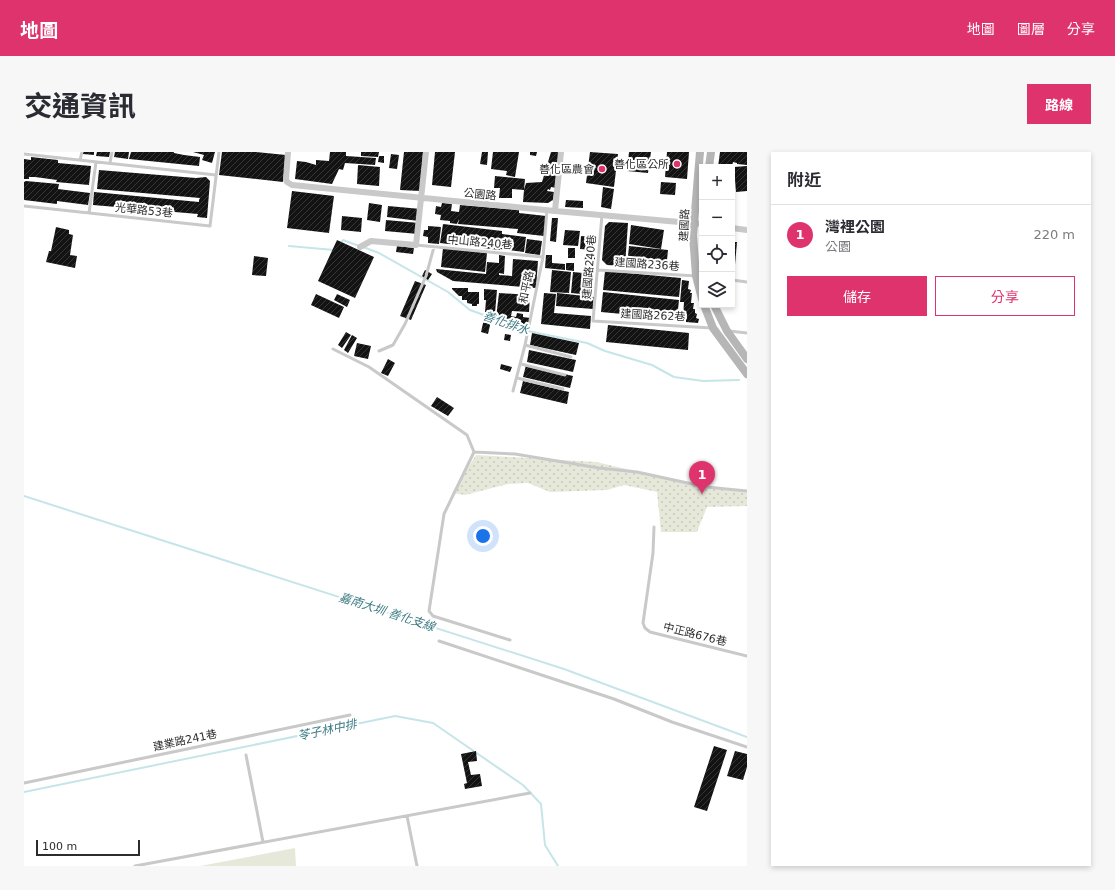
<!DOCTYPE html>
<html lang="zh-TW">
<meta charset="utf-8">
<style>
:root{--surface:#fff;--page:#f7f7f7;--text:#2b2b33;--muted:#7c7c81;--line:#e1e1e2;--accent:#de336c}
body{margin:0;font-family:"DejaVu Sans","Noto Sans TC",sans-serif;background:var(--page);color:var(--text)}
.controls{position:absolute;right:12px;top:12px;display:grid;overflow:hidden;border-radius:0px;box-shadow:0 2px 6px #0003}
.controls button{width:36px;height:36px;display:grid;place-items:center;padding:0;border:0;border-bottom:1px solid var(--line);background:var(--surface);color:var(--text);font:20px sans-serif}
.scale{position:absolute;left:12px;bottom:10px;width:104px;box-sizing:border-box;padding-left:4px;border:2px solid #2c2c2c;border-top:0;font-size:11px;line-height:14px;white-space:nowrap;color:#2c2c2c;-webkit-text-stroke:3px #fff;paint-order:stroke}
.you{position:absolute;left:459px;top:384px;width:14px;height:14px;margin:-10px;border:3px solid #fff;border-radius:50%;background:#1a73e8;box-shadow:0 0 0 6px #1a73e833}
.badge{display:grid;place-items:center;width:26px;height:26px;border-radius:50%;background:var(--accent);color:#fff;font-size:13px;font-weight:700}
.pin{position:absolute;translate:-50% -33px;filter:drop-shadow(0 1px 2px #0008)}
.pin::after{content:'';position:absolute;top:21px;width:14px;height:12px;background:inherit;clip-path:polygon(0 0,100% 0,50% 100%)}
.list{margin:0;padding:0;list-style:none}
h2{display:flex;justify-content:space-between;align-items:center;height:52px;margin:0;padding:0 16px;font-size:17px}
h2 small{font-size:13px;font-weight:400;color:var(--muted)}
.list li{display:grid;grid-template-columns:26px 1fr auto;gap:12px;align-items:center;box-sizing:border-box;height:60px;padding:0 16px;border-top:1px solid var(--line)}
.list b{display:block;font-size:15px;white-space:nowrap}
.list p{margin:0;font-size:13px;white-space:nowrap;color:var(--muted)}
.list em{font-size:13px;font-style:normal;color:var(--muted)}
.actions{display:flex;gap:8px;padding:12px 16px}
.actions a{flex:1;padding:9px 0;border:1px solid var(--accent);border-radius:0px;text-align:center;font-size:14px;color:var(--accent)}
.actions .main{background:var(--accent);color:#fff}
.icon{flex:none;width:22px;height:22px;fill:none;stroke:currentColor;stroke-width:2;stroke-linecap:round;stroke-linejoin:round}
.map{position:relative;flex:none;width:723px;height:714px;overflow:hidden;border-radius:0px}
header{display:flex;align-items:center;gap:24px;box-sizing:border-box;height:56px;padding:0 20px;background:var(--accent);color:#fff}
header strong{font-size:19px}
nav{display:flex;gap:22px;margin-inline-start:auto;font-size:14px}
.intro{display:flex;align-items:center;justify-content:space-between;box-sizing:border-box;height:96px;padding:0 24px}
h1{margin:0;font-size:28px}
.button{padding:10px 18px;border-radius:0px;background:var(--accent);color:#fff;font-size:14px;font-weight:700}
main{display:flex;gap:24px;padding:0 24px}
aside{flex:1;background:var(--surface);border-radius:0px;box-shadow:0 2px 6px #0003}
.map>svg:first-child{display:block}
.green{fill:#e6e9da}
.park{fill:url(#park-dots)}
.lines{fill:none;stroke-linecap:round;stroke-linejoin:round}
.stream{stroke:#c6e5e9;stroke-width:2}
.building{fill:url(#building-hatch)}
.lane{stroke:#c9c9c9;stroke-width:3}
.street{stroke:#c9c9c9;stroke-width:6}
.secondary{stroke:#b6b6b6;stroke-width:8}
.poi-dot{fill:#de336c;stroke:#fff;stroke-width:1.5}
.labels{text-anchor:middle;stroke-width:4;stroke-linejoin:round;paint-order:stroke}
.poi-label{font-size:11px;fill:#2c2c2c;stroke:#fff;text-anchor:end}
.street-label{font-size:11px;fill:#2c2c2c;stroke:#fff}
.water-label{font-size:12px;font-style:italic;fill:#3c7b84;stroke:#fff}
</style>
<header>
<strong>地圖</strong>
<nav><a>地圖</a><a>圖層</a><a>分享</a></nav>
</header>
<div class="intro"><h1>交通資訊</h1><a class="button">路線</a></div>
<main>
<div class="map">
<svg width="723" height="714" viewBox="0 0 723 714">
<defs>
<pattern id="park-dots" width="8" height="8" patternUnits="userSpaceOnUse"><rect width="8" height="8" fill="#e6e9da"/><path d="M2 2h.1M6 6h.1" fill="none" stroke="#c5c8bb" stroke-width="1.8" stroke-linecap="round"/></pattern>
<pattern id="building-hatch" width="6" height="6" patternUnits="userSpaceOnUse"><rect width="6" height="6" fill="#131313"/><path d="M-1 1l2-2M0 6l6-6M5 7l2-2" fill="none" stroke="#363636"/></pattern>
</defs>
<rect width="100%" height="100%" fill="#fff"/>
<path class="green" d="M271 696 272 714H176Z"/>
<path class="park" d="M452 303 572 310 659 330 723 339V354L683 355 673 380H637L633 340 600 333 583 338 526 340 504 331 484 332 441 343 428 341Z"/>
<g class="lines">
<path class="stream" d="M316 92 319 88 335 94
M265 94 310 98
M339 95 355 101 424 140 446 158 504 179 563 191 581 199 628 213 650 225 679 229 715 228
M0 344 540 517 723 585
M0 640 371 564 409 571 499 633 517 652 521 693 534 714"/>
</g>
<path class="building" d="M59 0H70V3L59 2Z
M73 0H86L85 5 72 4Z
M91 0H105L104 7 90 5Z
M107 0H150V1L160 3 176 5 175 14 105 7Z
M169 0H191L188 11 178 8 180 3Z
M198 0H232L262 3 259 30 195 23Z
M306 0H322V4L352 6 351 13 321 11 319 18 315 17 308 32 271 27 273 9 282 10 292 13V8L305 9Z
M337 0H355L354 5 337 4Z
M380 0H399L396 39 376 38Z
M411 0H431L427 35 408 33Z
M458 0H464L463 13 456 12Z
M469 0H495L491 25 482 23 483 19 467 17Z
M506 0H513L512 4 506 3Z
M527 0H535L532 36 527 35 526 38 524 37 523 39 530 40 529 48 524 51 499 50 500 38 488 37V46H475L476 36H470L471 24 501 27 500 38 502 31 518 30Z
M566 0 594 2 590 35 562 31Z
M605 0H627L624 21 603 19Z
M643 0H665L663 27 641 25Z
M696 0H723V13L713 12V11L709 10 708 15H694Z
M367 2 375 3 373 17 365 16Z
M355 4H360V11L354 10Z
M7 5 34 8V11L67 14 65 33 32 30 33 28 11 25H5V27H0V7L7 8Z
M334 13 356 15 355 34 333 32Z
M723 14V39L712 40 710 15Z
M75 18 172 26 182 25 186 29 183 66 173 65 174 62 69 53 70 40 175 50V48L176 46 73 37Z
M2 29 35 32 34 37 66 41 64 53 33 49V52L0 48V30Z
M637 30 652 31 651 43 636 42Z
M579 35 590 37 587 57 577 55Z
M268 39 310 44 305 81 263 76Z
M542 48 559 49V56L541 55Z
M345 51 358 53 356 70 343 68Z
M418 51 428 52 427 59 435 60 436 53 495 58V61L522 64 520 84 493 81 494 77 434 72 435 67 433 72 426 71V69L416 68 417 63 411 62 412 54 417 55Z
M364 54 397 57 395 69 363 65Z
M318 64 338 66 337 80 317 78Z
M528 66H534L532 90 526 89Z
M362 68 395 71 394 82 361 79Z
M585 70 604 71 601 114 583 113 578 108 581 74Z
M419 72 478 79V82L502 85 500 100 476 97V92V98L416 91Z
M607 73 640 78 637 97 605 92Z
M404 74 417 75 415 92 404 91V85L399 84 400 78H404Z
M32 75 45 78V82L49 83 46 103 53 104 51 116 22 110 25 99H27Z
M541 78 556 79 554 94 539 93Z
M557 84 571 85 570 98 556 97Z
M503 87 518 89 516 103 501 101Z
M313 88 350 105 331 146 294 129Z
M708 90H713L710 124H708Z
M373 94 390 96 389 102 372 100Z
M605 94 644 98 642 118 603 114Z
M419 96 463 101 461 120 417 115Z
M544 96H551V106H544Z
M475 103 481 104 480 122 475 121V123L488 124 489 107 514 109 512 136 429 129 413 120 412 117 462 122 463 110 475 111Z
M522 103H528V111L541 112V118L521 116Z
M230 104 244 106 242 124 228 123Z
M561 104 571 105 570 118H560Z
M542 111H550V119L542 118Z
M401 118 408 122 404 128 398 124Z
M528 118 547 120 545 141 526 140Z
M581 119 657 126 655 145 579 138Z
M549 120 569 122 567 143 547 141Z
M658 128 665 129 664 137 667 138 666 141H668L667 151H670L669 157H671V161L673 162 672 166 675 167 674 171 662 170V165H659L660 150H656Z
M391 129 402 133 387 168 376 164Z
M428 136H444V140H455V152H453V154H448V152L443 151V148H438V144H435L428 137Z
M460 137 473 138 471 161 461 160 462 148H460Z
M579 140 655 148 653 167 577 160Z
M475 141 506 143 505 160 488 159 487 164 492 165 493 161 499 162V165L506 166 505 172H502V174H499V171H486V168H483L482 170 476 169 477 167 472 166Z
M520 141 532 142 530 161 567 164 566 177 517 172Z
M533 141 570 145 569 157 532 154Z
M292 142 320 155 315 166 287 153Z
M313 142 326 148 323 155 310 148Z
M460 167 467 169 464 182 457 180Z
M584 173 665 181 664 198 582 190Z
M322 180 327 183 318 196 314 193Z
M508 181 555 191 552 203 506 193Z
M481 182 487 183 486 189 480 188Z
M328 183 333 186 324 201 320 198Z
M333 191 347 194 344 207 330 204Z
M505 198 552 208 549 220 503 210Z
M364 207 371 211 364 224 357 221Z
M477 212 488 215 486 220 476 217Z
M502 213 549 224 546 236 499 225Z
M499 229 545 240 543 252 496 241Z
M413 245 430 256 424 264 407 254Z
M690 594 703 598 683 659 670 655Z
M452 599 453 609 444 610 447 623 456 622 458 634 441 637 440 632 443 631 437 602Z
M711 599 723 602V615L719 628 703 624Z"/>
<g class="lines">
<path class="lane" d="M0 2 192 23
M56 8 58 0
M86 11 88 0
M0 54 186 74 195 0
M65 61 72 10
M578 63 569 169 688 176
M392 93 519 105
M574 118 672 124
M708 128 723 130
M705 179 723 181
M501 193 547 205
M309 197 345 215 443 283 450 300
M355 199 369 193 381 172 402 124 410 95
M497 212 541 223
M493 226 539 237
M489 239 501 193 519 105 523 58
M630 375 629 401 619 471 621 476 626 480 723 504
M486 488 409 464 405 459 420 362 450 300 491 302 575 316 613 320 682 335 723 339
M415 489 590 547 648 570 723 595
M222 603 239 690
M0 631 326 563
M383 664 393 714
M111 714 506 641"/>
<path class="street" d="M264 0 262 27 263 30 268 33 531 59 678 72
M531 59 537 0
M708 76 723 78
M336 95 347 89 392 93 402 0"/>
<path class="secondary" d="M676 0 669 83 672 124 678 147
M685 15 687 0
M680 153 689 176 723 222
M690 153 703 179 723 207"/>
</g>
<g class="poi-dot">
<circle cx="653" cy="12" r="4"/>
<circle cx="578" cy="17" r="4"/>
</g>
<g class="labels">
<g class="poi-label">
<text x="645" y="16">善化區公所</text>
<text x="570" y="21">善化區農會</text>
</g>
<g class="street-label">
<text transform="translate(456 42) rotate(6)" y="4">公園路</text>
<text transform="translate(120 58) rotate(6)" y="4">光華路53巷</text>
<text transform="translate(660 73) rotate(-87)" y="4">建國路</text>
<text transform="translate(456 90) rotate(5)" y="4">中山路240巷</text>
<text transform="translate(623 112) rotate(4)" y="4">建國路236巷</text>
<text transform="translate(565 115) rotate(-85)" y="4">建國路240巷</text>
<text transform="translate(502 135) rotate(-78)" y="4">和平路</text>
<text transform="translate(629 163) rotate(3)" y="4">建國路262巷</text>
<text transform="translate(671 482) rotate(14)" y="4">中正路676巷</text>
<text transform="translate(161 588) rotate(-12)" y="4">建業路241巷</text>
</g>
<g class="water-label">
<text transform="translate(482 171) rotate(19)" y="4">善化排水</text>
<text transform="translate(363 460) rotate(18)" y="4">嘉南大圳 善化支線</text>
<text transform="translate(303 578) rotate(-12)" y="4">苓子林中排</text>
</g>
</g>
</svg>
<div class="controls">
<button>+</button>
<button>−</button>
<button><svg class="icon" aria-label="locate" viewBox="0 0 24 24"><circle cx="12" cy="12" r="6"/><path d="M12 2v4M12 18v4M2 12h4M18 12h4"/></svg></button>
<button><svg class="icon" aria-label="layers" viewBox="0 0 24 24"><path d="M12 4l9 5-9 5-9-5zM3 14l9 5 9-5"/></svg></button>
</div>
<div class="scale">100 m</div>
<div class="you"></div>
<div class="pin badge" style="left:678px;top:342px">1</div>
</div>
<aside>
<h2>附近<small></small></h2>
<ul class="list">
<li><span class="badge">1</span><div><b>灣裡公園</b><p>公園</p></div><em>220 m</em></li>
</ul>
<div class="actions"><a class="main">儲存</a><a>分享</a></div>
</aside>
</main>
